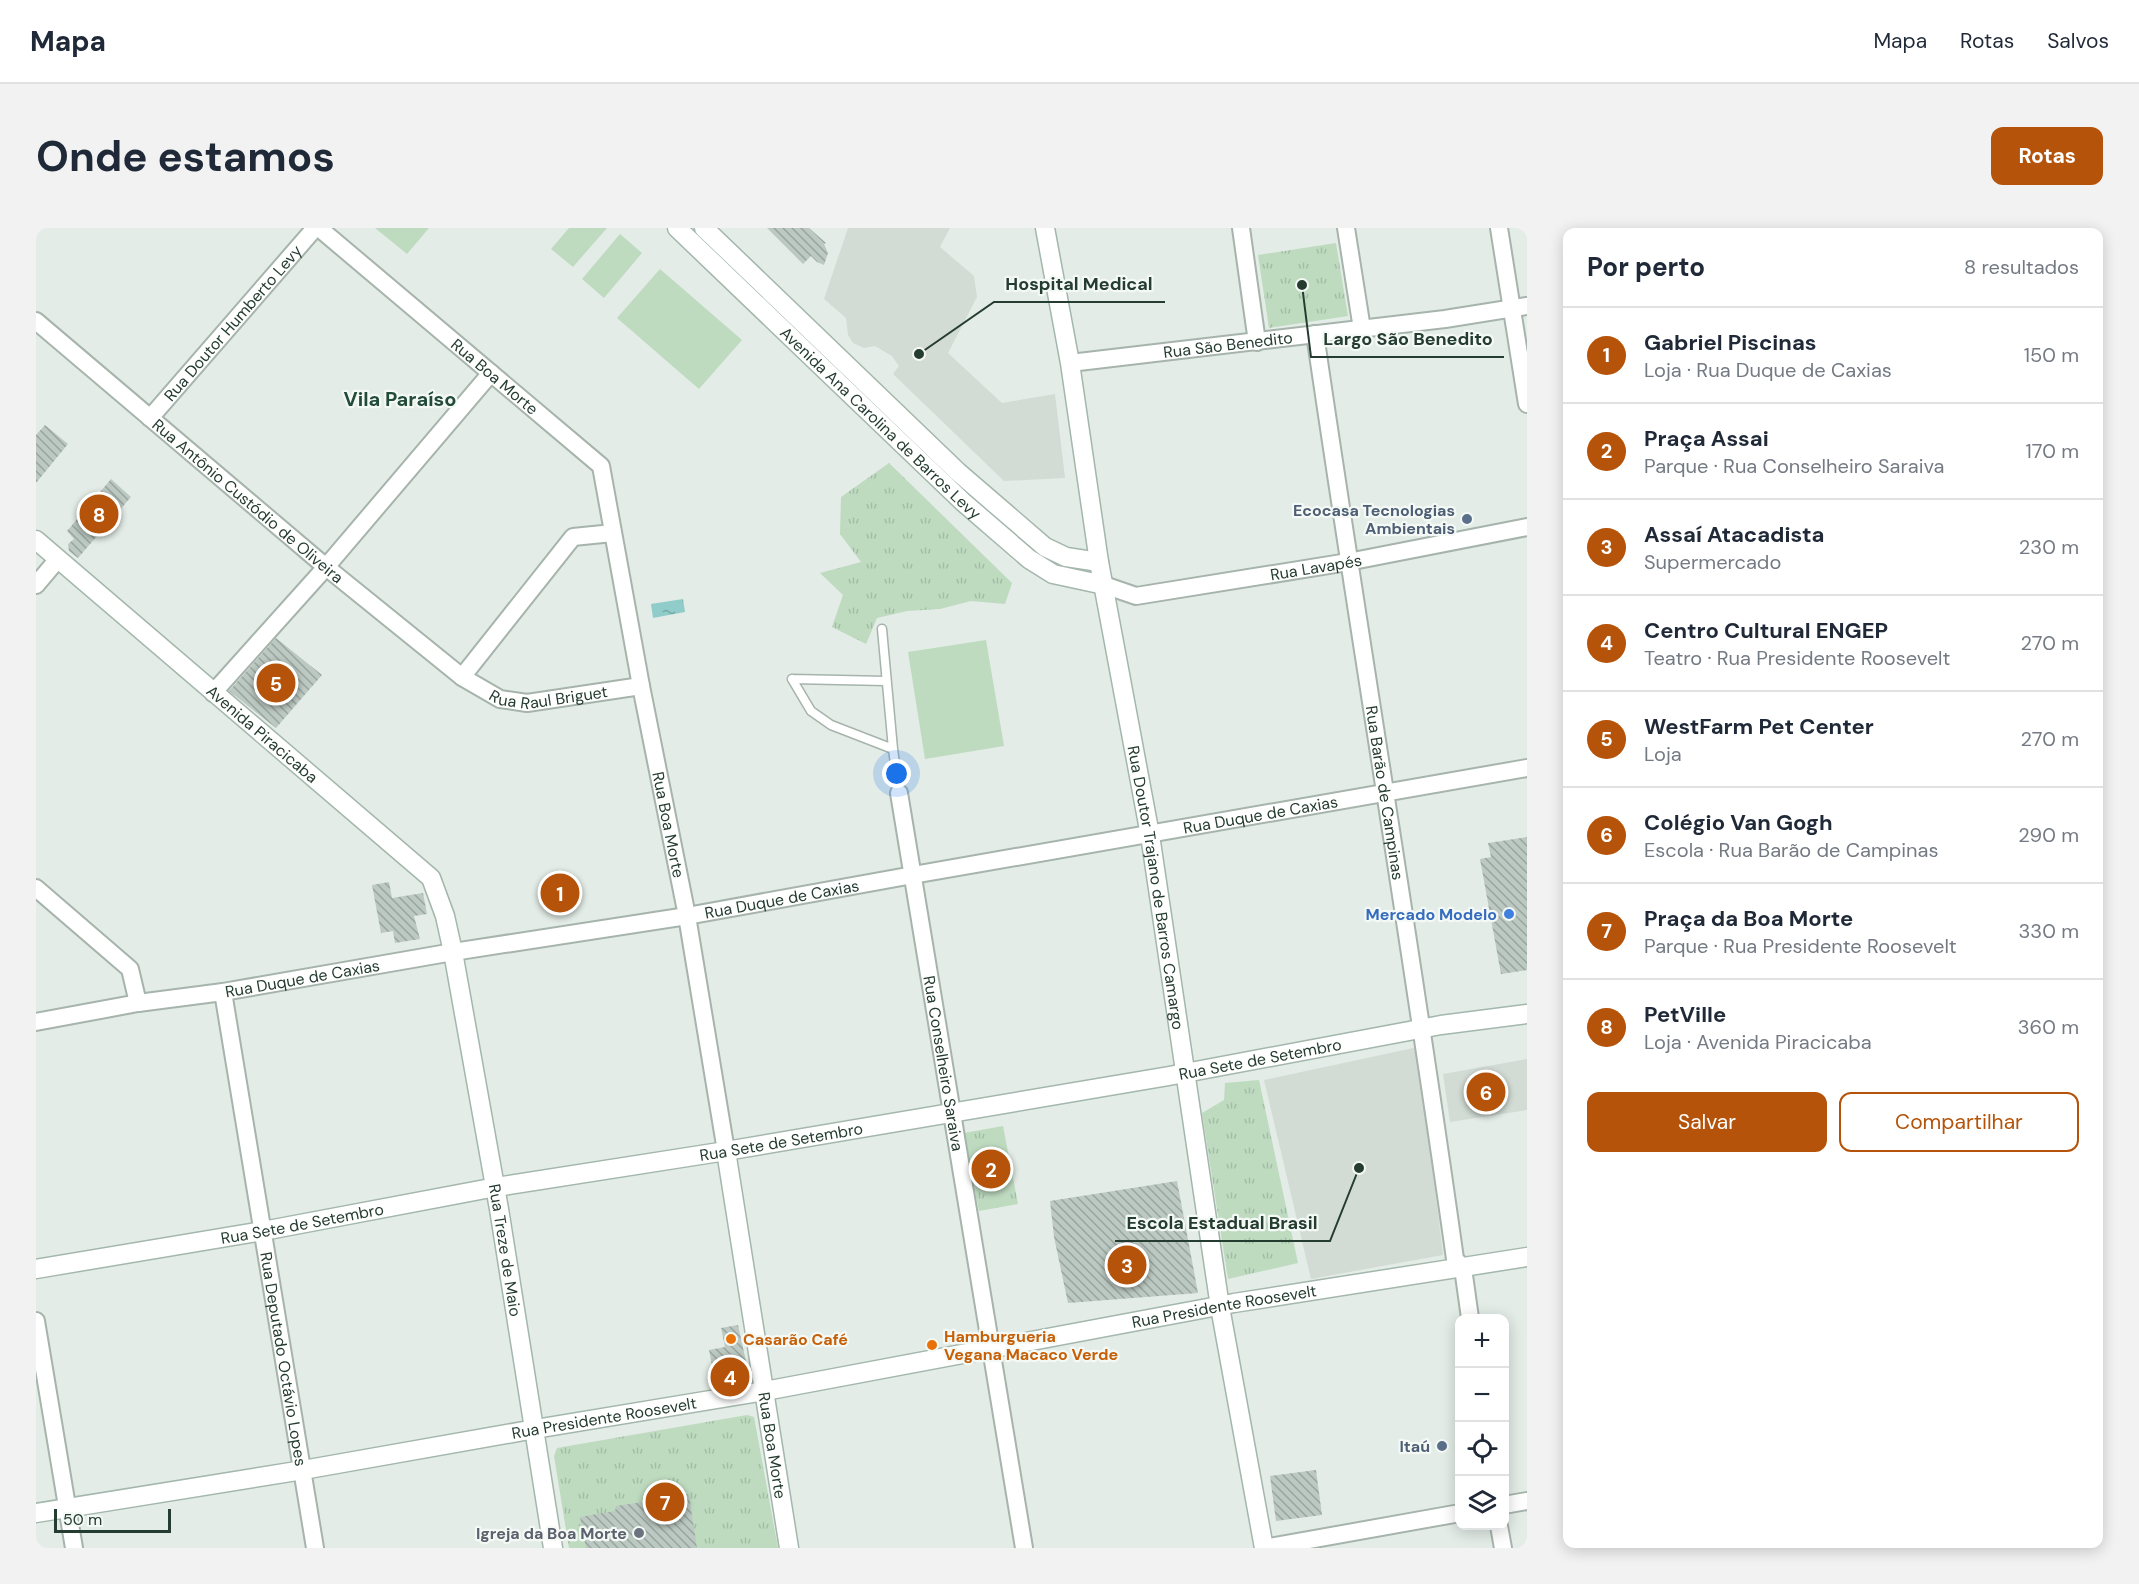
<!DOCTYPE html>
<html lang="pt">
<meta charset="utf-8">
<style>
:root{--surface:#fff;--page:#f2f2f3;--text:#1f2937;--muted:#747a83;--line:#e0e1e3;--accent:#b45309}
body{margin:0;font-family:"DM Sans",sans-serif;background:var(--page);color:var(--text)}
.controls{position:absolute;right:18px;bottom:18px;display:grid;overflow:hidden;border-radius:12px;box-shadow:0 3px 15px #0003}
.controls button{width:54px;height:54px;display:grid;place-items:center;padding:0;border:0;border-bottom:2px solid var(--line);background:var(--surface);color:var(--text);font:30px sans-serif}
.scale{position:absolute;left:18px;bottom:15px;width:117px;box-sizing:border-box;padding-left:6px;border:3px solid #253c31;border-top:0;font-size:16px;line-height:21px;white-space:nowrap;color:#253c31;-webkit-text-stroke:4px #f4f9f5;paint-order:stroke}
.you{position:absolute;left:861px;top:546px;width:21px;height:21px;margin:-15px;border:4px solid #fff;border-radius:50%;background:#1a73e8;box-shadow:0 0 0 9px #1a73e833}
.badge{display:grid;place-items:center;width:39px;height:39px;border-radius:50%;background:var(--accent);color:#fff;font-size:20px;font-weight:700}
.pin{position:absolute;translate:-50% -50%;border:3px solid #fff;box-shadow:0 2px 6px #0006}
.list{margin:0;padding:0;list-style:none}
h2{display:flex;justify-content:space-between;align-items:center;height:78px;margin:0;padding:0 24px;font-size:26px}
h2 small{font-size:20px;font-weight:400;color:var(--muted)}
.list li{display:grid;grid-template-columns:39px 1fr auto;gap:18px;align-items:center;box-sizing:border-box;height:96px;padding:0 24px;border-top:2px solid var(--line)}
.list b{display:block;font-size:22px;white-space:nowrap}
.list p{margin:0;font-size:20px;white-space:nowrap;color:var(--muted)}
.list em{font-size:20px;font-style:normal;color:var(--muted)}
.actions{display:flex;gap:12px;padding:18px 24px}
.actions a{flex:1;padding:14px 0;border:2px solid var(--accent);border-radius:12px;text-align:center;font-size:21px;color:var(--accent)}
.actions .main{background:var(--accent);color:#fff}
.icon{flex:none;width:33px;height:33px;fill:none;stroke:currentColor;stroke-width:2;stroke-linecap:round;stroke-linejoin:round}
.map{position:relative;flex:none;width:1491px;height:1320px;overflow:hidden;border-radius:12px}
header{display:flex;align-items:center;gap:36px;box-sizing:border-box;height:84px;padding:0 30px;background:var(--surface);border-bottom:2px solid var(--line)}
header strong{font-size:28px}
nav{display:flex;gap:33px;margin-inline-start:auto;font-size:21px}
.intro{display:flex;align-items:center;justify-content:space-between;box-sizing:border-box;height:144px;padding:0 36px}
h1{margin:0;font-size:42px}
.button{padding:15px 27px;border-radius:12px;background:var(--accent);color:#fff;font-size:21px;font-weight:700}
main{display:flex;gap:36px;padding:0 36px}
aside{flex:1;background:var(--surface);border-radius:12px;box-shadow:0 3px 15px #0003}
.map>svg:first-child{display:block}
.built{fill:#d2dcd5}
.park{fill:url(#park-tufts)}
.garden{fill:#bedbc0}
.water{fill:url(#water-ripples)}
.building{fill:url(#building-back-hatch)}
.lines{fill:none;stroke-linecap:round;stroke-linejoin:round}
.lane-casing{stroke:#a6b4ac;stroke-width:11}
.street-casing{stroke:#a6b4ac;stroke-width:20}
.secondary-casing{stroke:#a3b7ac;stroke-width:21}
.lane{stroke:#fff;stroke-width:8}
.street{stroke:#fff;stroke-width:16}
.secondary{stroke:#fff;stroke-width:18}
.service-dot{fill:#5c6f8a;stroke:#f4f9f5;stroke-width:2}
.shop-dot{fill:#3f7fe0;stroke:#f4f9f5;stroke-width:2}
.food-dot{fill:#e8710a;stroke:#f4f9f5;stroke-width:2}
.worship-dot{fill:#6b7280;stroke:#f4f9f5;stroke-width:2}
.labels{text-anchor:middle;stroke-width:4.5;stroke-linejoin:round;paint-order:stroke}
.street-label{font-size:16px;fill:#253c31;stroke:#f4f9f5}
.service-label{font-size:16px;font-weight:bold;fill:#4e5e75;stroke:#f4f9f5;text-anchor:end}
.shop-label{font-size:16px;font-weight:bold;fill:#366cbe;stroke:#f4f9f5;text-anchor:end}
.food-label{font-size:16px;font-weight:bold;fill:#c56008;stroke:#f4f9f5;text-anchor:start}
.worship-label{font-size:16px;font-weight:bold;fill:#5b616d;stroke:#f4f9f5;text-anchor:end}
.quarter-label{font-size:20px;font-weight:bold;fill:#224c39;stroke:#f4f9f5}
.leader{fill:none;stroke:#253c31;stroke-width:2}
.callout-dot{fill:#253c31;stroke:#f4f9f5;stroke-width:2}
.callout-label{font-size:18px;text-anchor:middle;font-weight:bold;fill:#253c31;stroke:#f4f9f5;stroke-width:4.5;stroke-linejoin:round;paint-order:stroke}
</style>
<header>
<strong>Mapa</strong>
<nav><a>Mapa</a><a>Rotas</a><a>Salvos</a></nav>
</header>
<div class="intro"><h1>Onde estamos</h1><a class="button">Rotas</a></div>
<main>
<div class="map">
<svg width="1491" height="1320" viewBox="0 0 1491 1320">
<defs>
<pattern id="park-tufts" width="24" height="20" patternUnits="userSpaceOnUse" patternTransform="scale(1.5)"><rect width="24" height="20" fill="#bedbc0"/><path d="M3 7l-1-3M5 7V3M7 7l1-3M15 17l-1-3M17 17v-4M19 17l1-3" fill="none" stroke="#a3bda5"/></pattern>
<pattern id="water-ripples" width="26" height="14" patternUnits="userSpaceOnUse" patternTransform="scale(1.5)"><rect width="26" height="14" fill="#90ccc9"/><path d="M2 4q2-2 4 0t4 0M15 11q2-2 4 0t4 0" fill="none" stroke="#75a7a4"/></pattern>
<pattern id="building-back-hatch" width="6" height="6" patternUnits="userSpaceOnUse" patternTransform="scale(1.5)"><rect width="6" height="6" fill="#bcc9c2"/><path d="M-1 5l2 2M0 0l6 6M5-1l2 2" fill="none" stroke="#99a49e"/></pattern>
</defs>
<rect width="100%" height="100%" fill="#e3ece6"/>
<path class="built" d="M812 0H914L904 19 938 48 941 69 912 125 966 175 1019 166 1029 250 968 253 857 146 863 138 856 128 839 118 828 120 817 115 812 107 810 90 788 71Z
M1382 819 1407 1027 1275 1051 1228 852Z
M1491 831V882L1414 894 1407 846Z"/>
<path class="park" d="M1300 15 1312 88 1233 100 1222 27Z
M853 235 976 355 969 376 935 373 904 381 871 383 841 390 830 416 796 399 807 367 784 345 825 334 804 306 805 269Z
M1223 852 1262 1035 1192 1051 1166 885 1188 872 1189 855Z
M967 898 982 976 943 983 928 905Z
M711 1187 718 1189 742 1320H533L518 1228 521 1220Z"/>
<path class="garden" d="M339 0H393L371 26Z
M533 0H571L537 39 515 21Z
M584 6 606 25 568 70 546 51Z
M624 41 706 112 663 161 581 90Z
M950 412 968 518 889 531 872 424Z"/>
<path class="water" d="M647 371 649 384 617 390 615 376Z"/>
<path class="building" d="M731 0H773L790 15 788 16 792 25 788 37 781 34 775 28 767 36Z
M9 197 32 216 0 255V207Z
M75 251 95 269 42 330 33 323 32 316 38 311 31 303Z
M240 410 286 447 240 500 193 463Z
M1491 609V742L1465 746 1444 631 1455 629 1452 615Z
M353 654 356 670 387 665 391 686 378 688 384 711 359 715 357 703 345 705 336 657Z
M1141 953 1162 1065 1032 1075 1018 1009 1014 973Z
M702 1097 714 1152 680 1158 673 1122 689 1119 685 1100Z
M1280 1242 1286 1287 1240 1293 1234 1248Z
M653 1267 661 1320H550L544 1289 579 1283 580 1278Z"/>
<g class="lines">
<g class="lane-casing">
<path id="lane" d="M846 401 857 521 863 565
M756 451 775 483 795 497 857 521
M756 451 850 453"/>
</g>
<g class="street-casing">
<g id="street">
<path id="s1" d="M283 0 565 238 605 458 651 688 690 923"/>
<path d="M1205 0 1221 114"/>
<path d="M1310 0 1326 101"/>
<path d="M1463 0 1491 176"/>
<path id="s2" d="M0 93 290 339 426 449 464 471 491 475 605 458"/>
<path id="s3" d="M1279 106C1324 415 1376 722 1419 1031L1427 1040 1434 1090"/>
<path id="s4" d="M1034 135 1409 91 1491 78"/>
<path id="s5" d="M114 190 279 0"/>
<path d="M0 357 22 331"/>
<path id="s6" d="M1068 357 1100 368 1312 334 1491 299"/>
<path d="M426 449 537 309 577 305"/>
<path d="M177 465 290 339 455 145"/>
<path id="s7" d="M863 565 988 1320"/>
<path d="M0 660 94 741 102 775"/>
<path id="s8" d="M187 764 279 1320"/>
<path id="s9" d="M0 794 102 775 187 764 417 724 651 688 877 647 1491 540"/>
<path d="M0 1093 38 1320"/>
<path d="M1468 1277 1491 1273"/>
<path d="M1463 1298 1467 1320"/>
<path d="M1228 1320 1424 1285"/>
</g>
</g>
<g class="secondary-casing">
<g id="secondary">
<path id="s10" d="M641 0 927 274 993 331 1017 346 1068 357"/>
<path d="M668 0 922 244 1009 319 1030 329 1063 334"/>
<path id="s11" d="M1009 0 1034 135 1063 334 1114 607 1184 1079 1228 1320"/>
<path id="s12" d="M0 312 395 650 409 688 417 724 463 981 517 1320"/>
<path id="s13" d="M690 923 753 1320"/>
<path id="s14" d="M0 1041 227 1003 460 959 690 923 1133 848 1405 797 1491 786"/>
<path id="s15" d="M0 1285 267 1242 499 1201 729 1163 1198 1075 1491 1029"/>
</g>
</g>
<use href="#lane" class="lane"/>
<use href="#street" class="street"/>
<use href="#secondary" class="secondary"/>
</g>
<g class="service-dot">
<circle cx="1431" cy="291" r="6"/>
<circle cx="1406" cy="1218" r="6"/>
</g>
<circle class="shop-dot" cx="1473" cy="686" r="6"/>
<g class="food-dot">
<circle cx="695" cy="1111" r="6"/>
<circle cx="896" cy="1117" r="6"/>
</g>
<circle class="worship-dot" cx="603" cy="1305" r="6"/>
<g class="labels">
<g class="street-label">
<text dy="6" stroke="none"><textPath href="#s5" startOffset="126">Rua Doutor Humberto Levy</textPath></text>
<text dy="6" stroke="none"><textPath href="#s4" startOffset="159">Rua São Benedito</textPath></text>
<text dy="6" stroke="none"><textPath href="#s1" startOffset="230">Rua Boa Morte</textPath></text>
<text dy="6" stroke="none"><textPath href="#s10" startOffset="282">Avenida Ana Carolina de Barros Levy</textPath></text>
<text dy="6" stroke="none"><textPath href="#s2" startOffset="278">Rua Antônio Custódio de Oliveira</textPath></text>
<text dy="6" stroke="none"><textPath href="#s6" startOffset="216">Rua Lavapés</textPath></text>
<text dy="6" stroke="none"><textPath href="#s2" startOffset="648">Rua Raul Briguet</textPath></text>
<text dy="6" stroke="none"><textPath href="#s12" startOffset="298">Avenida Piracicaba</textPath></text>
<text dy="6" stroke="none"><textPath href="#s3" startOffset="464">Rua Barão de Campinas</textPath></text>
<text dy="6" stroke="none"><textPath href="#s9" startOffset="1242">Rua Duque de Caxias</textPath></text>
<text dy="6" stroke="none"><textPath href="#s1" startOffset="734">Rua Boa Morte</textPath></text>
<text dy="6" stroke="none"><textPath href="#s11" startOffset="669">Rua Doutor Trajano de Barros Camargo</textPath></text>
<text dy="6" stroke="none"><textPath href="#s9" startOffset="756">Rua Duque de Caxias</textPath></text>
<text dy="6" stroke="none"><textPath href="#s9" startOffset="270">Rua Duque de Caxias</textPath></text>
<text dy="6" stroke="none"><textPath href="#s14" startOffset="1242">Rua Sete de Setembro</textPath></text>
<text dy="6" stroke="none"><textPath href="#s7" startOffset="274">Rua Conselheiro Saraiva</textPath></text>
<text dy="6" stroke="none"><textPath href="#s14" startOffset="756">Rua Sete de Setembro</textPath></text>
<text dy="6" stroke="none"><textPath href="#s14" startOffset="270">Rua Sete de Setembro</textPath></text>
<text dy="6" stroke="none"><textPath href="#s12" startOffset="900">Rua Treze de Maio</textPath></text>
<text dy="6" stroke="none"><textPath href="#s15" startOffset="1206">Rua Presidente Roosevelt</textPath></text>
<text dy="6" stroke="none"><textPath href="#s8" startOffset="372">Rua Deputado Octávio Lopes</textPath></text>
<text dy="6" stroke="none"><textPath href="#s15" startOffset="576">Rua Presidente Roosevelt</textPath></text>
<text dy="6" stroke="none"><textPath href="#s13" startOffset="298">Rua Boa Morte</textPath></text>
</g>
<g class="service-label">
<text x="1419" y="288">Ecocasa Tecnologias<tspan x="1419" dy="18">Ambientais</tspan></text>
<text x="1394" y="1224">Itaú</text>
</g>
<g class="shop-label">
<text x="1461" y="692">Mercado Modelo</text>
</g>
<g class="food-label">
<text x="908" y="1114">Hamburgueria<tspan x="908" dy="18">Vegana Macaco Verde</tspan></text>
<text x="707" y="1117">Casarão Café</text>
</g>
<g class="worship-label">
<text x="591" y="1311">Igreja da Boa Morte</text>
</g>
<g class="quarter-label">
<text x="364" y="178">Vila Paraíso</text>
</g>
</g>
<path class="leader" d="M883 126L958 74H1129M1266 57L1275 129H1468M1323 940L1294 1013H1079"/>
<g class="callout-dot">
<circle cx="883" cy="126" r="6"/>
<circle cx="1266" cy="57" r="6"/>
<circle cx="1323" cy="940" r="6"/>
</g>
<g class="callout-label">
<text x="1043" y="62">Hospital Medical</text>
<text x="1372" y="117">Largo São Benedito</text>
<text x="1186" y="1001">Escola Estadual Brasil</text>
</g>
</svg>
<div class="controls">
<button>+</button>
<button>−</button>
<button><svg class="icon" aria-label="locate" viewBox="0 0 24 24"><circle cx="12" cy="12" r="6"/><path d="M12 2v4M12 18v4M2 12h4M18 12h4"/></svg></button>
<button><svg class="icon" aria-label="layers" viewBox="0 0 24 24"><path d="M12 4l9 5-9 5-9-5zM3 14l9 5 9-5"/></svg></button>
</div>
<div class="scale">50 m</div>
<div class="you"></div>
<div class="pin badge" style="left:524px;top:665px">1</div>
<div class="pin badge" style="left:955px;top:941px">2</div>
<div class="pin badge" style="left:1091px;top:1037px">3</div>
<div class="pin badge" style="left:694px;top:1149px">4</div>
<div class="pin badge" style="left:240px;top:455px">5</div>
<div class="pin badge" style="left:1450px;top:864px">6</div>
<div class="pin badge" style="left:629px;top:1274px">7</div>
<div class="pin badge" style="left:63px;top:286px">8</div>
</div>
<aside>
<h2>Por perto<small>8 resultados</small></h2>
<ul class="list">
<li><span class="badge">1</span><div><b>Gabriel Piscinas</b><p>Loja · Rua Duque de Caxias</p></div><em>150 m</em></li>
<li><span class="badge">2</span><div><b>Praça Assai</b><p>Parque · Rua Conselheiro Saraiva</p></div><em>170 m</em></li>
<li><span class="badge">3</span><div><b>Assaí Atacadista</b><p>Supermercado</p></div><em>230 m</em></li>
<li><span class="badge">4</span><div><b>Centro Cultural ENGEP</b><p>Teatro · Rua Presidente Roosevelt</p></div><em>270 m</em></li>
<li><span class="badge">5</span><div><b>WestFarm Pet Center</b><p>Loja</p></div><em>270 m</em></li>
<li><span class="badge">6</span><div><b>Colégio Van Gogh</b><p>Escola · Rua Barão de Campinas</p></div><em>290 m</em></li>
<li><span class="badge">7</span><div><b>Praça da Boa Morte</b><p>Parque · Rua Presidente Roosevelt</p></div><em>330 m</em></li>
<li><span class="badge">8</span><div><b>PetVille</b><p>Loja · Avenida Piracicaba</p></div><em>360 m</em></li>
</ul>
<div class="actions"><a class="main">Salvar</a><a>Compartilhar</a></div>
</aside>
</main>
